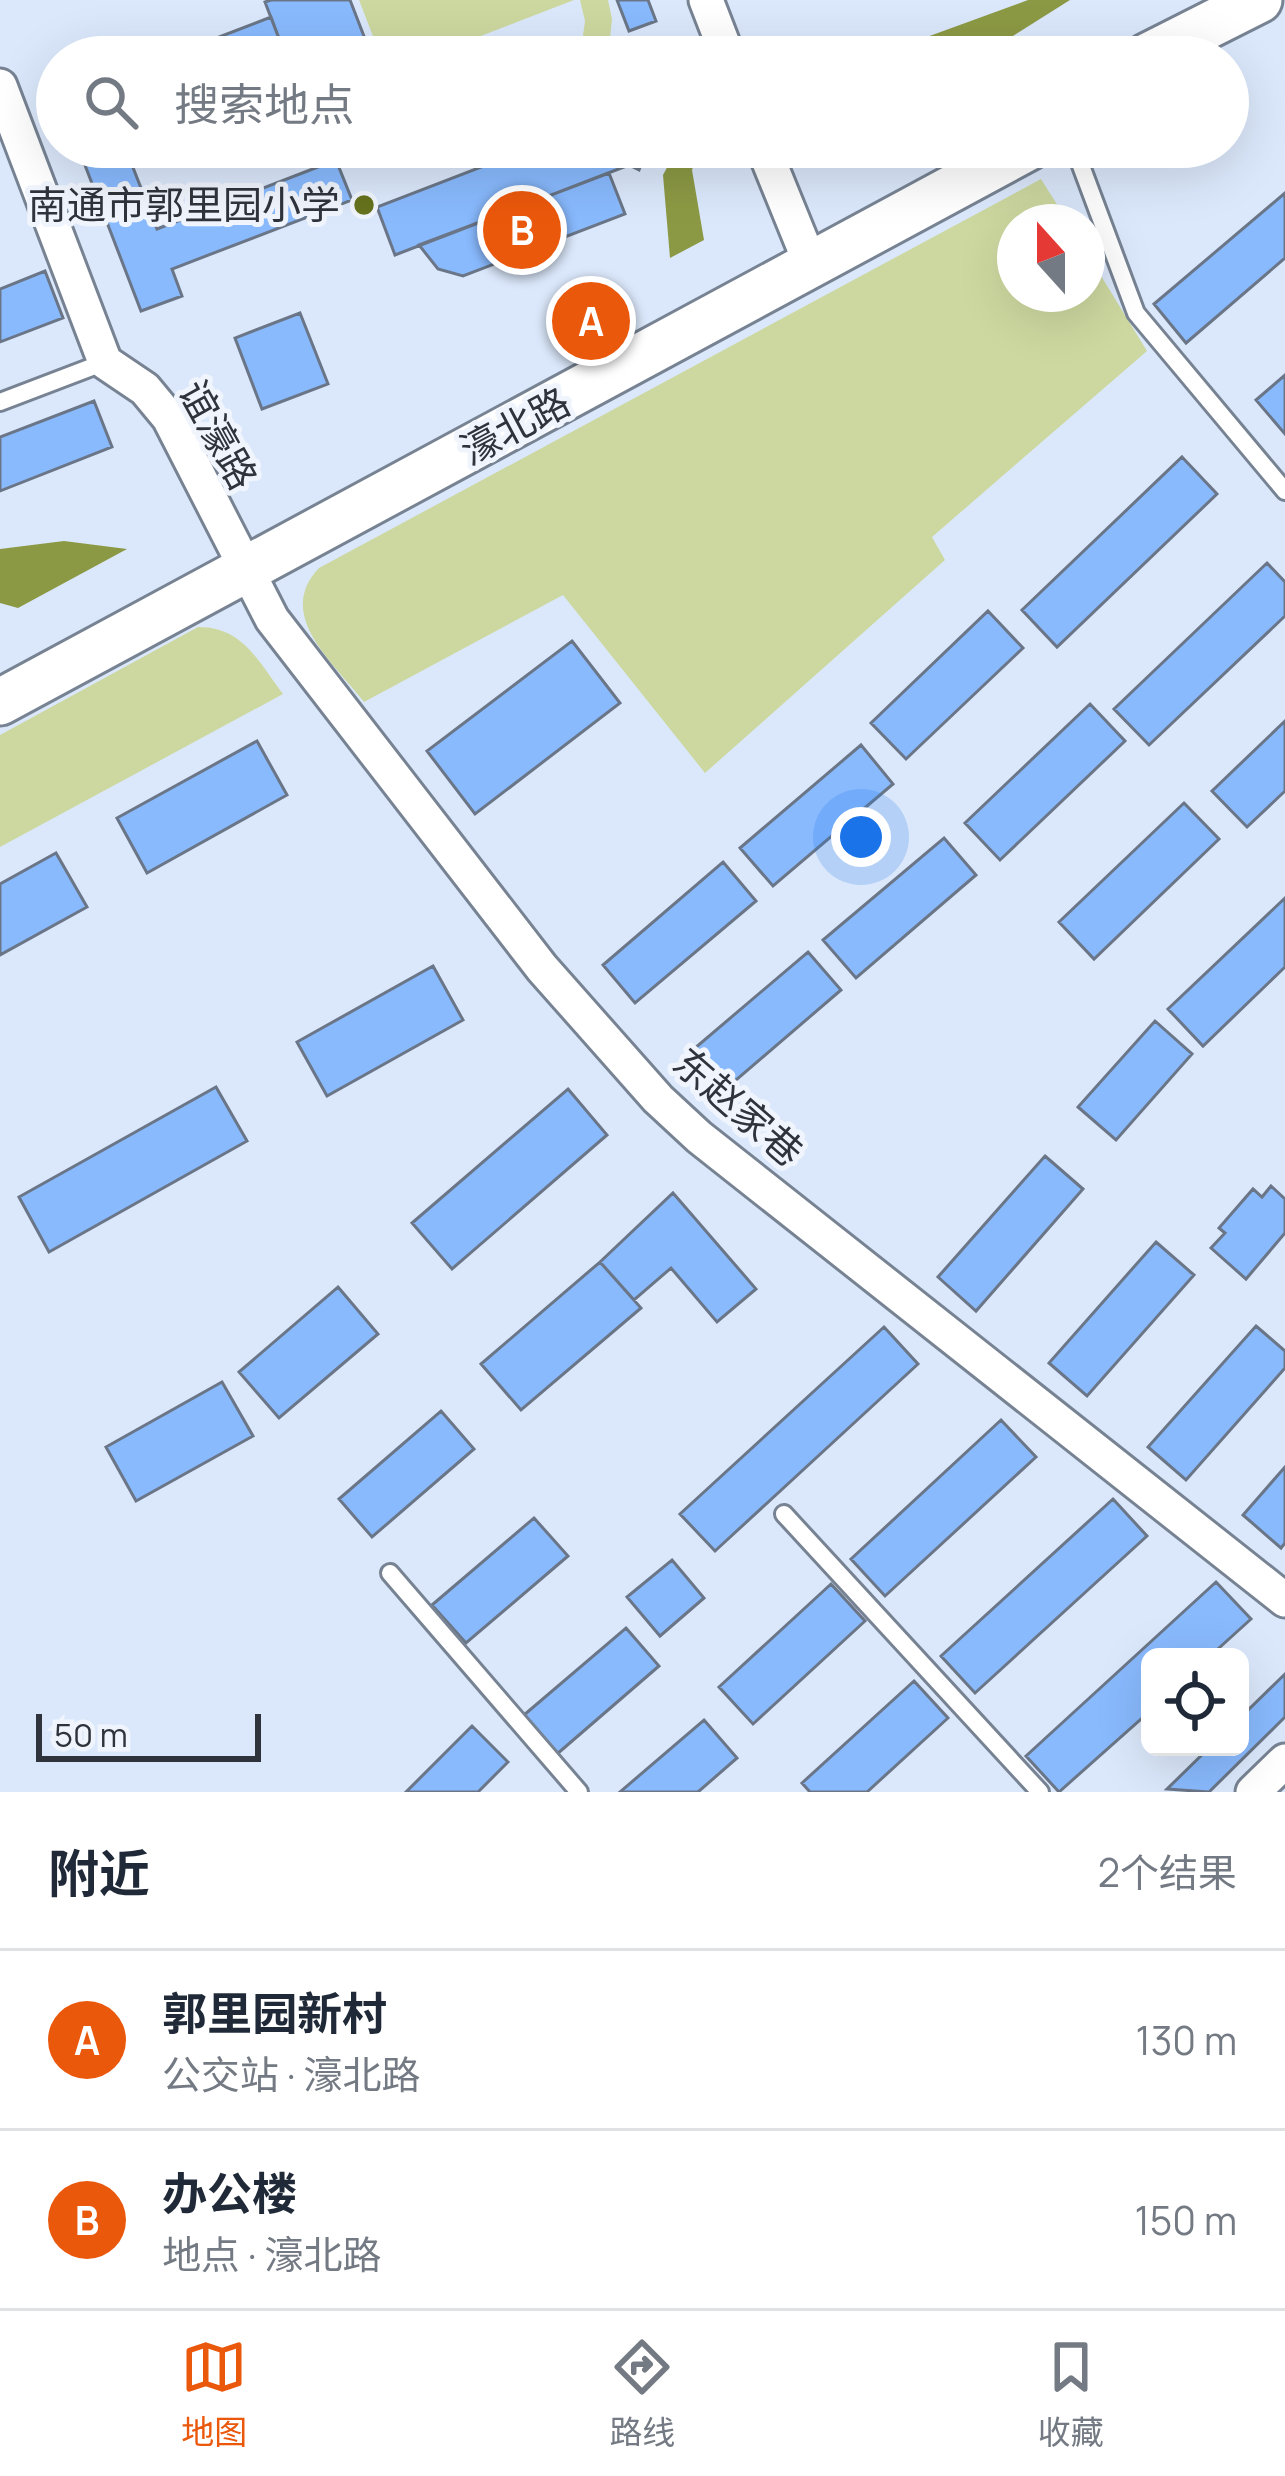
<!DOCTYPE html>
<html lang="zh">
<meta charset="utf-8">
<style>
:root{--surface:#fff;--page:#f6f6f7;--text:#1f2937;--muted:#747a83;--line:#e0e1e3;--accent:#ea580c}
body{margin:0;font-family:Manrope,"Noto Sans SC",sans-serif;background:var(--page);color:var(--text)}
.controls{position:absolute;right:36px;bottom:36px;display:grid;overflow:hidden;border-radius:18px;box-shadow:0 12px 48px #0002}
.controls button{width:108px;height:108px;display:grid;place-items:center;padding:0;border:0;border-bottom:3px solid var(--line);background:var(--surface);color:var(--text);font:60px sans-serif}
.compass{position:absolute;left:997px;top:204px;width:108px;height:108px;border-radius:50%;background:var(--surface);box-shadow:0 12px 48px #0002;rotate:339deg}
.scale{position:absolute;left:36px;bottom:30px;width:225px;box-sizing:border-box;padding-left:12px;border:6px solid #2f343c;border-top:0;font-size:33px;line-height:42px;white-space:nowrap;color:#2f343c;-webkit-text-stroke:9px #f0f5fd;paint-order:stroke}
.you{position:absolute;left:861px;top:837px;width:42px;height:42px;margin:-30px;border:9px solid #fff;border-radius:50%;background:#1a73e8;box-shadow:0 0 0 18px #1a73e833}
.badge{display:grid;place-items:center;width:78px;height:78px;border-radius:50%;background:var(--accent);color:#fff;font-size:39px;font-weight:700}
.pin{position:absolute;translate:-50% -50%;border:6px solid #fff;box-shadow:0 3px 12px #0006}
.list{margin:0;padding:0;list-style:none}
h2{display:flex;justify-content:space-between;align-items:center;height:156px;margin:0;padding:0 48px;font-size:51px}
h2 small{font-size:39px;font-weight:400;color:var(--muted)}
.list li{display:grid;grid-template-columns:78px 1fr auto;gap:36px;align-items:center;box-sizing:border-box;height:180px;padding:0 48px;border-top:3px solid var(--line)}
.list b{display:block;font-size:45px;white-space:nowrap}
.list p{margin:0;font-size:39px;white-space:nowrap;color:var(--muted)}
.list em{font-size:39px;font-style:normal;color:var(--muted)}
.icon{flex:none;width:66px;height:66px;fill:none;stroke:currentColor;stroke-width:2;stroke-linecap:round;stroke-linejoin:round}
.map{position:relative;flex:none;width:1285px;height:1792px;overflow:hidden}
.search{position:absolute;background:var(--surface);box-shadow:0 12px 48px #0002;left:36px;right:36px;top:36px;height:132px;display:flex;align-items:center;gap:30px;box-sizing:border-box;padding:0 42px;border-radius:66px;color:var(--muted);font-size:45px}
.sheet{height:516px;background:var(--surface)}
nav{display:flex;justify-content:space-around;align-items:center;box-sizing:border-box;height:168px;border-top:3px solid var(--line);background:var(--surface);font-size:33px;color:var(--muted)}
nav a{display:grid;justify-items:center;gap:6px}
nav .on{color:var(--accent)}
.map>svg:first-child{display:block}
.green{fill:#cdd8a0}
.water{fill:#8c9944}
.building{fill:#89bafe;stroke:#6a7687;stroke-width:3}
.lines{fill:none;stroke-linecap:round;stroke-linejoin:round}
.lane-casing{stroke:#778393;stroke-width:22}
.street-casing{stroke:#778393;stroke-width:39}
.secondary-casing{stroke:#778393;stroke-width:51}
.lane{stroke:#fff;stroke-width:16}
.street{stroke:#fff;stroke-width:33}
.secondary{stroke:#fff;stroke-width:45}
.poi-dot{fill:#66721c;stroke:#f0f5fd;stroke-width:4.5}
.labels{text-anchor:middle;stroke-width:10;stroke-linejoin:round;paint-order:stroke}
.poi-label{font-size:39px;fill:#2f343c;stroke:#f0f5fd;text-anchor:end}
.street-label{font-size:39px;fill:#2f343c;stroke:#f0f5fd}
</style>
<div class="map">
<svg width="1285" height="1792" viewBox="0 0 1285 1792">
<rect width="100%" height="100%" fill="#dbe8fb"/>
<path class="green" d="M359 0H574L426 57H381Z
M580 0H608L612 19 608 57H580L585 21Z
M1041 179 1068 222H1015V294H1087V253L1147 351 932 537 945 560 705 773 563 595 364 702C334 663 274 615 319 568Z
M198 627C243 627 258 661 283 694L0 847V735Z"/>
<path class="water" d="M1028 0H1070L994 48 968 57H872Z
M678 147H700L692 170 704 240 670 258 663 175Z
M64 541 127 549 18 608 0 603V549Z"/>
<path class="building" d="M271 0H350L372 57H286L265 2Z
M617 0H648L656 21 629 31Z
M271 17 286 57H167Z
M78 147H125L157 229 336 160 352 200 172 269 182 296 141 311Z
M533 147H648L639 170 629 165 395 255 377 207Z
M609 173 625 214 463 276 438 269 419 245Z
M1285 193V258L1186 343 1154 304Z
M45 271 63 318 0 342V289Z
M300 313 328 384 262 409 235 338Z
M1285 375V434L1256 400Z
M94 401 112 447 0 491V437Z
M1182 457 1217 494 1057 647 1022 610Z
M1267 563 1285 582V616L1149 745 1114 709Z
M988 611 1023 648 906 759 871 723Z
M572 641 620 703 475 814 427 751Z
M1090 704 1125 741 1000 860 965 823Z
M1285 721V791L1247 827 1212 791Z
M257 741 287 795 147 873 117 818Z
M861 745 893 784 773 886 740 848Z
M1184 803 1219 839 1094 959 1059 922Z
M944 838 976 875 856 978 823 940Z
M56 853 87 907 0 955V884Z
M723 862 756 901 635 1003 603 965Z
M1285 898V967L1203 1046 1168 1009Z
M808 952 841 990 721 1093 688 1054Z
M433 966 463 1020 327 1096 297 1042Z
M1155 1021 1192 1054 1116 1140 1078 1107Z
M216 1087 247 1141 49 1252 19 1197Z
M568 1089 607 1135 452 1269 412 1223Z
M1045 1156 1083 1189 976 1311 938 1277Z
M1271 1186 1285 1199V1233L1246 1279 1211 1248 1225 1233 1219 1228 1253 1189 1262 1197Z
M673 1193 756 1289 717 1322 671 1268 634 1300 600 1262Z
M1156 1242 1194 1275 1087 1396 1049 1363Z
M600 1262 641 1308 521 1410 481 1364Z
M338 1287 378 1334 279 1418 239 1372Z
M1256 1326 1285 1351V1368L1186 1480 1148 1447Z
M884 1327 918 1364 715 1551 680 1514Z
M222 1382 253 1436 136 1501 106 1447Z
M441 1411 474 1449 372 1537 339 1499Z
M1001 1420 1036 1457 885 1596 851 1559Z
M1285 1467V1543L1281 1548 1243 1515Z
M1113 1499 1147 1536 975 1693 941 1656Z
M534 1518 568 1556 466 1643 432 1605Z
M672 1560 704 1598 660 1636 627 1597Z
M1216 1582 1251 1619 1209 1657H1150V1711L1059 1792 1026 1756Z
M831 1584 865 1621 753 1724 719 1687Z
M626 1628 659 1666 557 1754 524 1715Z
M1285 1674V1717L1209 1792 1167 1789 1210 1747H1240V1718Z
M914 1681 948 1718 867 1792H810L802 1783Z
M704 1720 737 1758 698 1792H620Z
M472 1726 508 1762 478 1792H406Z"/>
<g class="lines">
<g class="lane-casing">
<path id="lane" d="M1074 147 1136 313 1285 491
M0 402 105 362
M784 1514 1040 1792
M390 1573 579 1792"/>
</g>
<g class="street-casing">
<path id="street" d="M706 0 728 57
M0 86 105 362 145 389 169 418 272 619 542 968 658 1099 699 1137 1285 1600
M763 147 811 265
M1253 1792 1285 1761"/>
</g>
<g class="secondary-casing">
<path id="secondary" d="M1146 57 1259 0
M0 702 1029 147"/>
</g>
<use href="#lane" class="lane"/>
<use href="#street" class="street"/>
<use href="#secondary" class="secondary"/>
</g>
<circle class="poi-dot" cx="364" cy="205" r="12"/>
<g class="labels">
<g class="poi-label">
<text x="340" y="219">南通市郭里园小学</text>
</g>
<g class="street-label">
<text transform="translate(515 426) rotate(-28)" y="14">濠北路</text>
<text transform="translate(218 435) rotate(61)" y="14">谊濠路</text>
<text transform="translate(738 1107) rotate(41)" y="14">东赵家巷</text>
</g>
</g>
</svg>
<div class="controls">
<button><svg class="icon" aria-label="locate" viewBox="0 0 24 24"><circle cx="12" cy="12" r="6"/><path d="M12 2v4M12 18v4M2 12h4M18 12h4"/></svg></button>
</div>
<svg class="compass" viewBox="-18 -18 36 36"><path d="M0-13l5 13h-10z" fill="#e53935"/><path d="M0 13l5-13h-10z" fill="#747a83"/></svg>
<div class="scale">50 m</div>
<div class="you"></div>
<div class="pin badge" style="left:591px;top:321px">A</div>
<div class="pin badge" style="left:522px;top:230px">B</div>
<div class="search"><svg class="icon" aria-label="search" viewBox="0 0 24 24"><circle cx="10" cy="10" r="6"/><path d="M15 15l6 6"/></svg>搜索地点</div>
</div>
<section class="sheet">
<h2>附近<small>2个结果</small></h2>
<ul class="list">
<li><span class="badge">A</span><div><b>郭里园新村</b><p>公交站 · 濠北路</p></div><em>130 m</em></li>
<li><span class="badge">B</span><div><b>办公楼</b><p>地点 · 濠北路</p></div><em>150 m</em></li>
</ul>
</section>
<nav>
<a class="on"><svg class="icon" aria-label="map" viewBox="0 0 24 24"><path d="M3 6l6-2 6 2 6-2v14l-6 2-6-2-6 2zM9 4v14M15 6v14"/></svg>地图</a>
<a><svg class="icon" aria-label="directions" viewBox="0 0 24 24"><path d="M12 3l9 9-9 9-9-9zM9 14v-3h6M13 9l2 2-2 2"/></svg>路线</a>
<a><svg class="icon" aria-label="saved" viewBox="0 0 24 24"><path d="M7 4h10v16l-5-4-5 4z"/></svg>收藏</a>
</nav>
